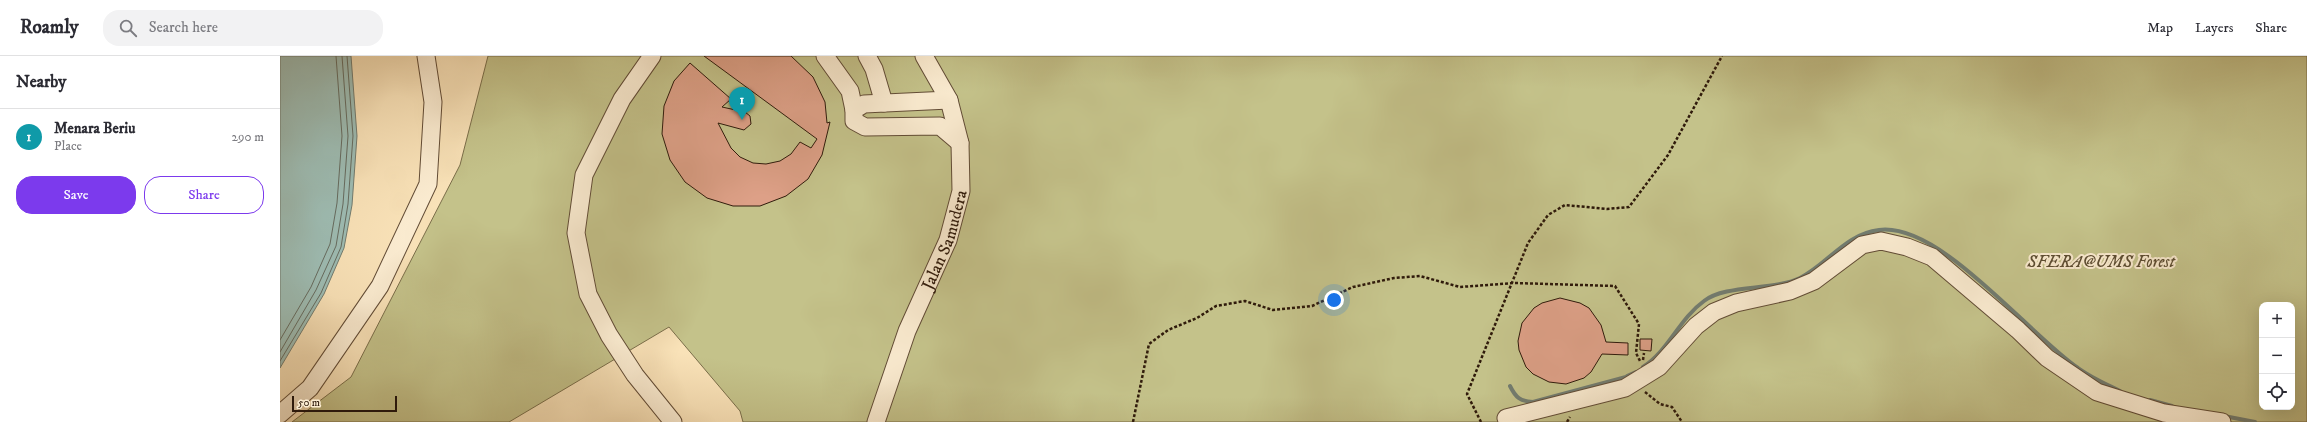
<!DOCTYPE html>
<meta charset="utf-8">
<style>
:root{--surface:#fff;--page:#f2f2f3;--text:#2b2b33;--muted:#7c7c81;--line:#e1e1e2;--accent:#7c3aed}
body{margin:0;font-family:"IM FELL DW Pica",serif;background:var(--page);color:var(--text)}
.controls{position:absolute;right:12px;bottom:12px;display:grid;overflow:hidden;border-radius:8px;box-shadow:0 4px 16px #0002}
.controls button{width:36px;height:36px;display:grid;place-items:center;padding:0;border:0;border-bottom:1px solid var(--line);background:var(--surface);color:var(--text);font:20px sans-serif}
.scale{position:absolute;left:12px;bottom:10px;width:105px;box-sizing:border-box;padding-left:4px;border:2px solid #2f1a0b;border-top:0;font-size:11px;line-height:14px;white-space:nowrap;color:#2f1a0b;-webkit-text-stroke:3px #fbecd1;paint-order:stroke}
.you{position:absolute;left:1054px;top:244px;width:14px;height:14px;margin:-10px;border:3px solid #fff;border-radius:50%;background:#1a73e8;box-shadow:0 0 0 6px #1a73e833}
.badge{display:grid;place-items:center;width:26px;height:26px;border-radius:50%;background:var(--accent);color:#fff;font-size:13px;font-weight:700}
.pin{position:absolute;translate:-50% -33px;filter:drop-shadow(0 1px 2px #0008)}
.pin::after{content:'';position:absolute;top:21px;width:14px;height:12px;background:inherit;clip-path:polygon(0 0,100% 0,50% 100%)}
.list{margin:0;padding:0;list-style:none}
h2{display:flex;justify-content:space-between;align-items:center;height:52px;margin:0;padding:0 16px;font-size:17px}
h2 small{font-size:13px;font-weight:400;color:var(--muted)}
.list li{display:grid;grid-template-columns:26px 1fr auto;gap:12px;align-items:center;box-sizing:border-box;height:56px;padding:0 16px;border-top:1px solid var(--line)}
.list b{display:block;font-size:15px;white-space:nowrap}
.list p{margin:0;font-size:13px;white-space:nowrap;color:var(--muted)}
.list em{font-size:13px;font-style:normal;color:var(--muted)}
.actions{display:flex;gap:8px;padding:12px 16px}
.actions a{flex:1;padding:9px 0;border:1px solid var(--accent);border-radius:16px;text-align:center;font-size:14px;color:var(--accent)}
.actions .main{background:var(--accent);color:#fff}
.icon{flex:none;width:22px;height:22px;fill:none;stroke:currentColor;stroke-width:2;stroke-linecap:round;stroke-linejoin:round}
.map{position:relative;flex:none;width:2027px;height:366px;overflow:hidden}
header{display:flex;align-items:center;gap:24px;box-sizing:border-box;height:56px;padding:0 20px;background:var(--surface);border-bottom:1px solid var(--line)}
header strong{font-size:19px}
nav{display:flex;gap:22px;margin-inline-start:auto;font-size:14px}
.search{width:280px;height:36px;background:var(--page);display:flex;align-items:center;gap:10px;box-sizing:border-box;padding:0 14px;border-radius:16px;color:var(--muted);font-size:15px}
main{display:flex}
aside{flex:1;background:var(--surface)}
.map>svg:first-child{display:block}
.green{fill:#c4c28a;stroke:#7a6e4a;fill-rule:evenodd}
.water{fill:#9ebdb4;stroke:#727c70}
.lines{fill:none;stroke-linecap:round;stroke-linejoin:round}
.shore{stroke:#666c60;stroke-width:1}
.stream{stroke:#727c70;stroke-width:4}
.building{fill:#dda087;stroke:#2f1a0b}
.minor-casing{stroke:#624c36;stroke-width:19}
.path{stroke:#2f1a0b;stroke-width:2.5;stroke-dasharray:3 2;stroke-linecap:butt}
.minor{stroke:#fbecd1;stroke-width:17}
.labels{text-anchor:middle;stroke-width:4;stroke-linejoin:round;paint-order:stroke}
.street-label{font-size:17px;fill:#2f1a0b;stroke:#fbecd1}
.park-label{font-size:17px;font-style:italic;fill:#5c4c31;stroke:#fbecd1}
</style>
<header>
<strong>Roamly</strong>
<div class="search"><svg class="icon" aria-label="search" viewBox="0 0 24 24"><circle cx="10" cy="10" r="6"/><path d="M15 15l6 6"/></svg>Search here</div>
<nav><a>Map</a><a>Layers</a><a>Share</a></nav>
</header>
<main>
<aside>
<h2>Nearby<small></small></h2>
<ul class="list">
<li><span class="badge" style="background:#0f9aa8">1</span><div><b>Menara Beriu</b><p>Place</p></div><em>290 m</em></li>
</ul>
<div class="actions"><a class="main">Save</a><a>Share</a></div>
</aside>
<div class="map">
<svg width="2027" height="366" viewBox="0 0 2027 366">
<rect width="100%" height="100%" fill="#f9e2b8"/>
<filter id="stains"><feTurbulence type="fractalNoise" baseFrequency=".005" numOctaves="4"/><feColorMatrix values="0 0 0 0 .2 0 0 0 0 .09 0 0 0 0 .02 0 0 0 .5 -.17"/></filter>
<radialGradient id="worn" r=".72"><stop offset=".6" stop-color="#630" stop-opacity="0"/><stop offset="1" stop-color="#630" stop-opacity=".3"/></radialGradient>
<path class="green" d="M208 0H2027V366H463L460 355 389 271 229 366H12L71 321 180 109ZM1982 249H2012V351H1982Z"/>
<path class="water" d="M0 0H71L77 80 72 149 64 192 44 238 0 312Z"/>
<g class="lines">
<path class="shore" d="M0 284 31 231 50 188 57 147 62 80 56 0
M0 296 36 234 56 190 63 148 68 80 62 0
M0 305 41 237 61 191 68 148 73 80 67 0"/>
<path class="stream" d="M1363 311C1389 294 1399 263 1424 245 1446 228 1493 235 1520 222 1548 208 1565 178 1599 174 1660 166 1748 278 1798 312 1810 321 1826 328 1840 335
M1347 320 1356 316
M1230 330C1236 342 1240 345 1253 346L1346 321
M1870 344 1892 350
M1944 360 1975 366"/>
</g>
<path class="building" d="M424 0H511L533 21 545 46 547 67 550 66 542 99 528 123 506 140 480 150H453L427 142 405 126 390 104 382 78 384 50 394 25 410 7 451 43 442 51 465 56 470 60 471 68 464 74 438 67 451 92 460 101 473 107 486 108 500 105 511 98 520 86 531 92 537 83Z
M1280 242 1300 247 1309 252 1321 269 1326 286 1348 287V299L1322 298 1311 316 1304 322 1286 328 1269 326 1253 318 1246 311 1239 294 1238 285 1242 267 1254 252 1262 247Z
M1360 283H1372L1371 295 1360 294Z"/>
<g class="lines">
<g class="minor-casing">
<g id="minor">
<path d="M372 0 342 43 304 119 296 177 308 238 329 279 355 319 393 366"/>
<path d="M545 0 570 35 574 54"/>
<path d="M587 0 594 13 604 47"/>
<path d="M669 44 584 48 574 54V65L585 71 660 70 680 87"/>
<path d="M0 358 30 332 100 230 148 128 153 46 146 0"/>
<path d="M1226 362 1345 332 1379 311 1416 270 1434 256 1456 247 1510 235 1534 225 1582 189 1601 185 1627 191 1652 201 1738 274 1767 302 1817 336 1884 357 1942 366"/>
<path id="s1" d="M596 366 627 275 668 184 681 135 680 87 669 44 644 0"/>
</g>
</g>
<path class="path" d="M1363 304 1364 297
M1365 336 1380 348 1392 351 1402 366
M853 366 869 288 888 274 917 262 936 250 965 245 993 254 1032 250 1073 231 1114 222 1140 220 1180 231 1234 227 1335 230 1359 268 1356 297 1360 305
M1201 366 1187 338 1248 187 1268 159 1285 149 1327 153 1349 151 1388 99 1442 0
M1287 366 1290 361"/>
<use href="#minor" class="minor"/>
</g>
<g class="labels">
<g class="street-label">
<text dy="6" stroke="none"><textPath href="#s1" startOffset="195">Jalan Samudera</textPath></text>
</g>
<g class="park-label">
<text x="1821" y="211">SFERA@UMS Forest</text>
</g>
</g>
<rect width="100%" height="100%" filter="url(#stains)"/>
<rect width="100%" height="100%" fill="url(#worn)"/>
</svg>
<div class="controls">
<button>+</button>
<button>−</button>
<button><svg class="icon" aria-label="locate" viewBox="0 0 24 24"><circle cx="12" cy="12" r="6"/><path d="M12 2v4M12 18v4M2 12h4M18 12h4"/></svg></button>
</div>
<div class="scale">50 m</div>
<div class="you"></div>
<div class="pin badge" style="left:462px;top:64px;background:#0f9aa8">1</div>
</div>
</main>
